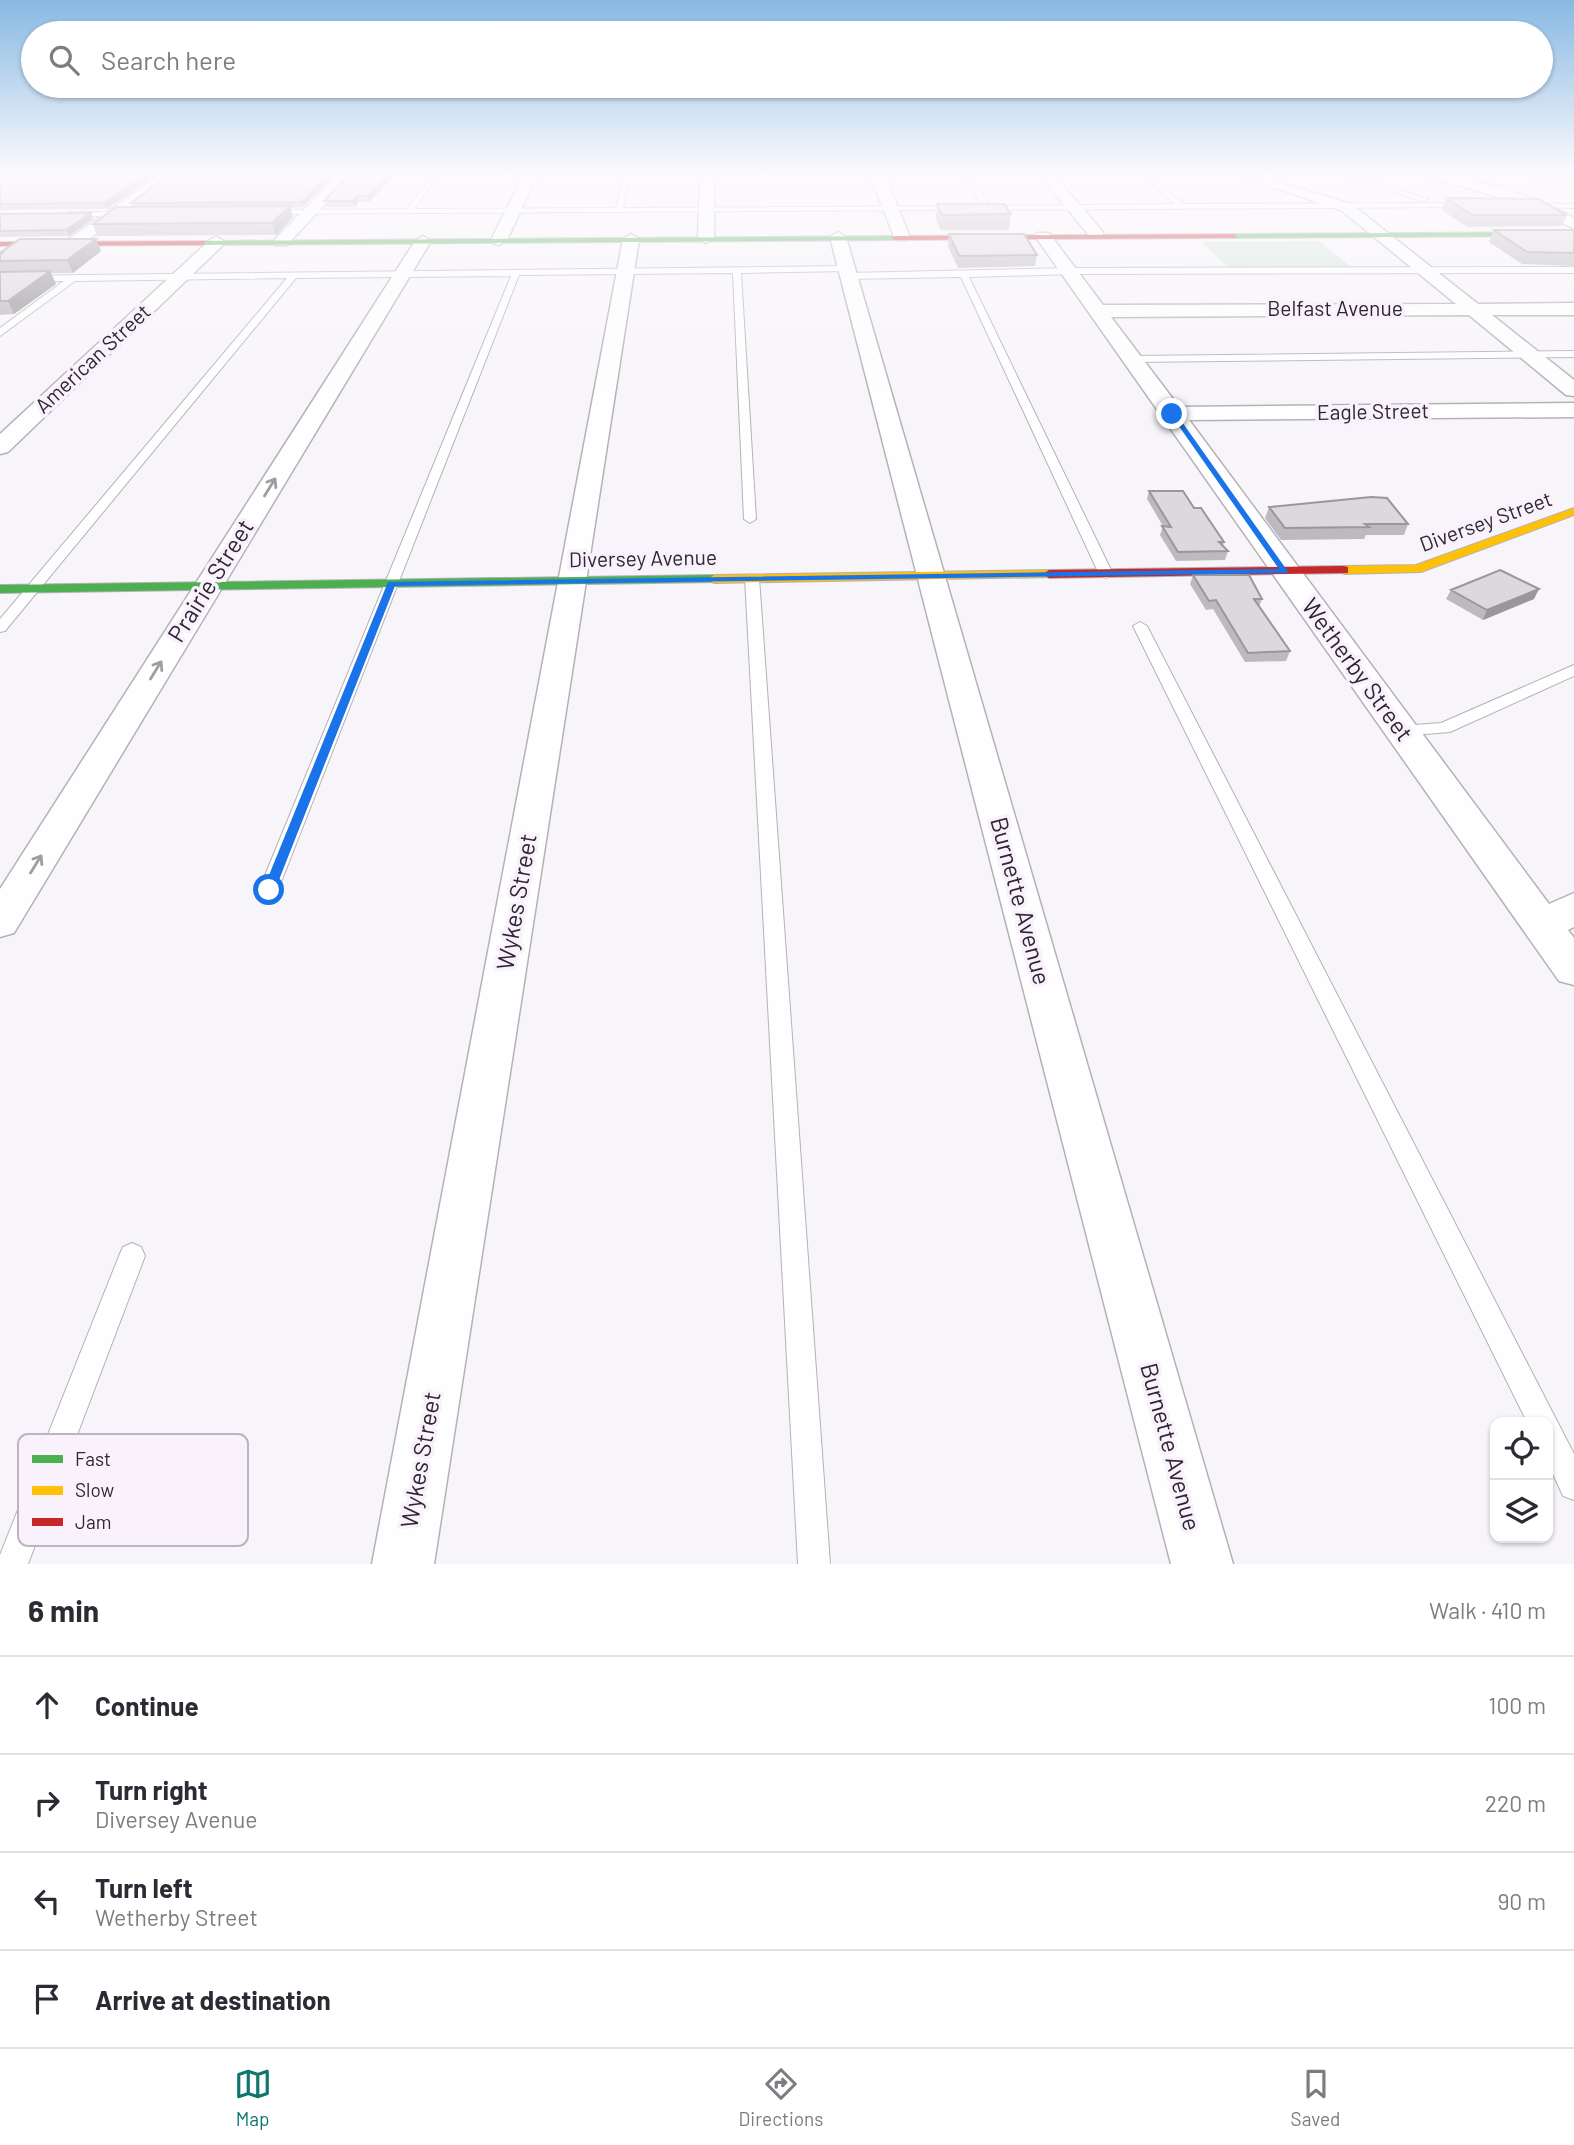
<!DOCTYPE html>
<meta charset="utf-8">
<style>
:root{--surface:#fff;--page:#f2f2f3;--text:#2b2b33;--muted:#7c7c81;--line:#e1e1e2;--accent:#0f766e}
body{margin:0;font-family:Barlow,sans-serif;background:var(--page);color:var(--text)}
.controls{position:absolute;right:21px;bottom:21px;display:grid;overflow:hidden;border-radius:14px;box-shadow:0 2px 5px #0004}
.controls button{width:63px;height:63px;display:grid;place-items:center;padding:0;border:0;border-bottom:2px solid var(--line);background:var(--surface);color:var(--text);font:35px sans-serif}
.stop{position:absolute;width:21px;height:21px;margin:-16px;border:5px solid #1a73e8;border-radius:50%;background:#fff}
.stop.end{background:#1a73e8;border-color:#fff;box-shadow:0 2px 7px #0008}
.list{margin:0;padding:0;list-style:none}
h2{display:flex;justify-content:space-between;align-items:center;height:91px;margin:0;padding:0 28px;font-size:30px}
h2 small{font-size:23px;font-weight:400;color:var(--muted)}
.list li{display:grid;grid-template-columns:46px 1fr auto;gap:21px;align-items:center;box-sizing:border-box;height:98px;padding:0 28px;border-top:2px solid var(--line)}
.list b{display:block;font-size:26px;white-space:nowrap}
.list p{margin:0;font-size:23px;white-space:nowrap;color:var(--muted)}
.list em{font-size:23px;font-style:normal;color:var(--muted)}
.icon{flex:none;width:38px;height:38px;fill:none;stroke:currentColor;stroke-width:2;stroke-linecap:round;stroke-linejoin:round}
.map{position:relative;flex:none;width:1574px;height:1564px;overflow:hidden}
.search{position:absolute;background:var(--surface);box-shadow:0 2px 5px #0004;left:21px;right:21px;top:21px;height:77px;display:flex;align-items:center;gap:18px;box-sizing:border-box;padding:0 24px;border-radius:38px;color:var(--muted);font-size:26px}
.sheet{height:483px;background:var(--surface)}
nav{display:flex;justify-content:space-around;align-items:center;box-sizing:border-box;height:98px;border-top:2px solid var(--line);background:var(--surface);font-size:19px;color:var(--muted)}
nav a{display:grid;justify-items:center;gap:4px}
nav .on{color:var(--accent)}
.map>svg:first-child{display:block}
.green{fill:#d4e7d7}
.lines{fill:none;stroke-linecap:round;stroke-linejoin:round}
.lane-casing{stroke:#b5b1b8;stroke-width:2}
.street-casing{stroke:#b5b1b8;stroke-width:3}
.fast-casing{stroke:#b5b1b8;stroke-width:2}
.slow-casing{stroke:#b5b1b8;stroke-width:2}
.jam-casing{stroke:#b5b1b8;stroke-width:2}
.lane{fill:#fefefe;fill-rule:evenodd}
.street{fill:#fefefe;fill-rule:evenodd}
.fast{fill:#4caf50;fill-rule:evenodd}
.slow{fill:#ffc107;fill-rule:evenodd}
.jam{fill:#c62828;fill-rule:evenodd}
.wall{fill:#bdbabf}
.shaded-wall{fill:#9a979b}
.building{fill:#dcd8de;stroke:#9a979b;stroke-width:2}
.oneway{stroke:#a09da2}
.route{fill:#1a73e8}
.labels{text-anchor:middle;stroke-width:7;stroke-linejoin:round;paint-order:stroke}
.far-street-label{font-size:21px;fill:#2e2731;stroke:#f9f2fd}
.street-label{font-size:24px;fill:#2e2731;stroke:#f9f2fd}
.key{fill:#f9f2fd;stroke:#bcb5c0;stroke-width:2}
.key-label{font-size:19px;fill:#2e2731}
</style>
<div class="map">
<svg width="1574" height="1564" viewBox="0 0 1574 1564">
<rect width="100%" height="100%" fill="#f8f5fa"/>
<path class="green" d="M1319 241 1351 267 1228 268 1202 242Z"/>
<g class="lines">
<g class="lane-casing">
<path id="lane" d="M434 174H440L414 209 616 208 624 174H630L623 208 982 206 963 174H969L990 206 1175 204 1140 174H1147L1184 204 1466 203 1470 205 1466 207 269 214 265 212 269 210 407 209Z
M1335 174H1344L1429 199 1422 201Z
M1520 174 1574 185V189L1521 175Z
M1529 203 1574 204V208L1526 207Z
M69 212H129L133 214 129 216H66Z
M846 266 849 271 741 273 756 519 750 523 744 519 733 273 519 275 276 895H262L259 890 511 276 296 278 5 631 0 632V619L287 278 75 281 0 336V328L64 281 0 282V276Z
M1574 267V273L1074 274 969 277 1113 574 1106 578 1099 574 961 277 848 279 844 276 848 273 1068 268Z
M1574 351V357L1131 362 1126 359 1131 356Z
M752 574 759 578 830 1564H798L745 578Z
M1140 622 1147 626 1574 1454V1500L1563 1496 1548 1463V1422H1527L1133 626Z
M1574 665V676L1450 732 1401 736 1393 731 1401 726 1441 723Z
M132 1243 141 1247 145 1256 28 1564H0V1555L119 1256 123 1247Z"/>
</g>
<g class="street-casing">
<path id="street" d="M161 174H176L78 247H66V241Z
M339 174H353L287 245H275V239Z
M524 174H538L507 240 499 245 493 243 491 240Z
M700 174H714V238L706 243 698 238Z
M870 174H884L910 237 908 240H896L894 237Z
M1039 174H1053L1103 232V238H1091Z
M1233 174H1253L1351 204 1478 304 1574 303V315H1492L1574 380V396L1566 395 1469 315 1111 317 1179 407 1574 403V417L1189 420 1549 904 1574 893V927L1568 930 1574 938V985L1559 981 1035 236 1037 233H1049L1103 305 1456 304 1341 210Z
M1420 174C1461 171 1538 198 1574 218V229L1535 208Z
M838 232 846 237 1233 1564H1171L830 237Z
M631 234 639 239 434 1564H372L623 239Z
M423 236 431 241 14 933 0 937V889L415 241Z
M217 237 225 242 223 245 8 452 0 454V434L211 239Z"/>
</g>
<g class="fast-casing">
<path id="fast" d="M1574 232V236L1234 238 1230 236 1234 234Z
M895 236 898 240 203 245 199 243 203 241Z
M714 575 718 576V582L0 593V585Z"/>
</g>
<g class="slow-casing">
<path id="slow" d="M1574 508V515L1421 572 1344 574 1338 570 1344 566 1416 565Z
M1049 570 1053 571V577L714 583 708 579 714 575Z"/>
</g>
<g class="jam-casing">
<path id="jam" d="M1234 234 1237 238 895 240 891 238 895 236Z
M206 241 203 245 0 246V242Z
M1344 566 1348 567V573L1049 578 1043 574 1049 570Z"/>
</g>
<use href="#lane" class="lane"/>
<use href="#street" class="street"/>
<use href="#fast" class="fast"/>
<use href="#slow" class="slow"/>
<use href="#jam" class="jam"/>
</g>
<path class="wall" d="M0 174H158L106 209 0 210Z
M337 174 302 207 290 208 293 217 276 235 97 236 93 224 133 207 131 203Z
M396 174 369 202H358L355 207H326L324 201Z
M1446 198 1567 215 1562 226 1467 227 1442 210Z
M937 204 1011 214 1009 230H941L936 219Z
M91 213 93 219 69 236 0 237V214Z
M1494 230H1574V266L1522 264 1489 242Z
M949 234 1037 255 1035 266 958 268 948 246Z
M96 239 101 251 73 273H51L56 284 14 314 0 315V254L2 253 1 252Z
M1149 491 1194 508 1224 542 1223 546 1228 551 1225 560 1176 561 1160 535 1163 526 1147 499Z
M1269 507 1408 524 1404 535H1366L1364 539 1281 540 1265 518Z
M1193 575 1262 599 1259 607 1290 651 1286 661 1245 662 1213 609 1206 610 1190 584Z
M1451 590 1534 599 1483 620 1446 599Z"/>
<path class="shaded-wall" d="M148 174H158L106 209 104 203Z
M330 174H337L302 207 301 202Z
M389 174H396L369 202 368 196Z
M357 196 358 202 355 207 353 201Z
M290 206 293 217 276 235 272 223Z
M91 213 93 219 69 236 66 230Z
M96 239 101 251 73 273 67 260Z
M50 271 56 284 14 314 8 301Z
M1539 589 1534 599 1483 620 1487 610Z"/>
<path class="building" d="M0 174H148L104 203 0 204Z
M170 174H330L301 202 131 203Z
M350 174H389L368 196H357L353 201H324Z
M1446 198 1538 199 1567 215H1472Z
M937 204H1004L1011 214 942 215Z
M290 206 272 223 93 224 116 207Z
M91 213 66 230 0 231V214Z
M1494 230H1574V253L1527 252Z
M949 234H1024L1037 255 959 256Z
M20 239H96L67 260 0 261V254L4 252H1Z
M50 271 8 301H0V272Z
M1149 491H1183L1194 508H1201L1224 542H1219L1228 551 1178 552 1162 526 1171 527Z
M1371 497 1387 498 1408 524H1365L1369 527 1285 528 1269 507Z
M1500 570 1539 589 1487 610 1451 590Z
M1193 575H1249L1262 599H1254L1290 651 1248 653 1216 600 1209 601Z"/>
<defs><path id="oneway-shaft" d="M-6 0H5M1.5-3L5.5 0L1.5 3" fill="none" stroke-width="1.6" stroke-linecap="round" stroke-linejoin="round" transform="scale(1.75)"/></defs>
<g class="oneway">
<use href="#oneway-shaft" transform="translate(270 487) rotate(-58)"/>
<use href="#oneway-shaft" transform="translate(156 670) rotate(-58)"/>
<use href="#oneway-shaft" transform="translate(36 864) rotate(-58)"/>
</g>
<linearGradient id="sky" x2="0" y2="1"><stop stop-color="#87b9e2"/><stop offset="0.44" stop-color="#fcfafd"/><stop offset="1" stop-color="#fcfafd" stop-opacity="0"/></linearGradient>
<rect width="1574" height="393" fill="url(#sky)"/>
<path class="route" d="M1169 412H1175L1289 573 395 586 275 890 269 895 263 890 388 582 1279 569Z"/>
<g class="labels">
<g class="far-street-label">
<text x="1335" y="316">Belfast Avenue</text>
<text transform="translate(93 359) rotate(-43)" y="7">American Street</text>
<text transform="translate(1373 412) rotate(-1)" y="7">Eagle Street</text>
<text transform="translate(1486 522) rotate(-20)" y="7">Diversey Street</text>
<text transform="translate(643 559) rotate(-1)" y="7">Diversey Avenue</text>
</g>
<g class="street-label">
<text transform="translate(211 581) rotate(-58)" y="8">Prairie Street</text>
<text transform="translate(1357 670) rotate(54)" y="8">Wetherby Street</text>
<text transform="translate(1020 901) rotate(75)" y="8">Burnette Avenue</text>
<text transform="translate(517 902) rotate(-80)" y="8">Wykes Street</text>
<text transform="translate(1170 1447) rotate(75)" y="8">Burnette Avenue</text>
<text transform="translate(421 1460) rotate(-80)" y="8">Wykes Street</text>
</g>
</g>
<rect x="18" y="1434" width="230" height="112" rx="10" class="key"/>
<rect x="32" y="1455" width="31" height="8" fill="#4caf50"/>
<rect x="32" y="1486" width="31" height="9" fill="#ffc107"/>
<rect x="32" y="1518" width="31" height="8" fill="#c62828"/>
<g class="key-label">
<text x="75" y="1466">Fast</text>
<text x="75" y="1497">Slow</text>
<text x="75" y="1529">Jam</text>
</g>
</svg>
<div class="controls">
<button><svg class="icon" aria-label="locate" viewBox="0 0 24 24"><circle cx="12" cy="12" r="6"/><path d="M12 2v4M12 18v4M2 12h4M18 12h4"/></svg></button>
<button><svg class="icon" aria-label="layers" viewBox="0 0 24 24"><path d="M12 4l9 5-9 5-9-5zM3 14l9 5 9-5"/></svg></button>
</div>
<div class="stop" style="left:269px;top:890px"></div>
<div class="stop end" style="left:1172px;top:414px"></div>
<div class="search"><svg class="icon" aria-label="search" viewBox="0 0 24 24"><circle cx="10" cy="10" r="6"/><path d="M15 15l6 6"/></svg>Search here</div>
</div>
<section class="sheet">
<h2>6 min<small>Walk · 410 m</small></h2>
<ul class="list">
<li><svg class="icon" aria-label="ahead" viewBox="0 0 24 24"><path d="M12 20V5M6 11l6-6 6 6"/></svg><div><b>Continue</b></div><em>100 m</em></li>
<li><svg class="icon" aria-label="right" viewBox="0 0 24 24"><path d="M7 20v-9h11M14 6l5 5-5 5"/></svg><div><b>Turn right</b><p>Diversey Avenue</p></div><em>220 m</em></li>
<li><svg class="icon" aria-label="left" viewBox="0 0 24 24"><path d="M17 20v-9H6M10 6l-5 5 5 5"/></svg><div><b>Turn left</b><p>Wetherby Street</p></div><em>90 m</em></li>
<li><svg class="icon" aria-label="arrive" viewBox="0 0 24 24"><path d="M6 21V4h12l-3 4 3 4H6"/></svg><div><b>Arrive at destination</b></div></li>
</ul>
</section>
<nav>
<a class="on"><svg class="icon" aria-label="map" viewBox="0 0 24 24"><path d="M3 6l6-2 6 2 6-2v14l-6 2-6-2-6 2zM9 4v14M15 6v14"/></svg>Map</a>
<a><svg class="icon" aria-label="directions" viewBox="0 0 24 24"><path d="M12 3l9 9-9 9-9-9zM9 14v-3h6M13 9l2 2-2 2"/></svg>Directions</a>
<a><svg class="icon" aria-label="saved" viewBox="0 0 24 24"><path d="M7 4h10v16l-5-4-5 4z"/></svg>Saved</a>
</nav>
